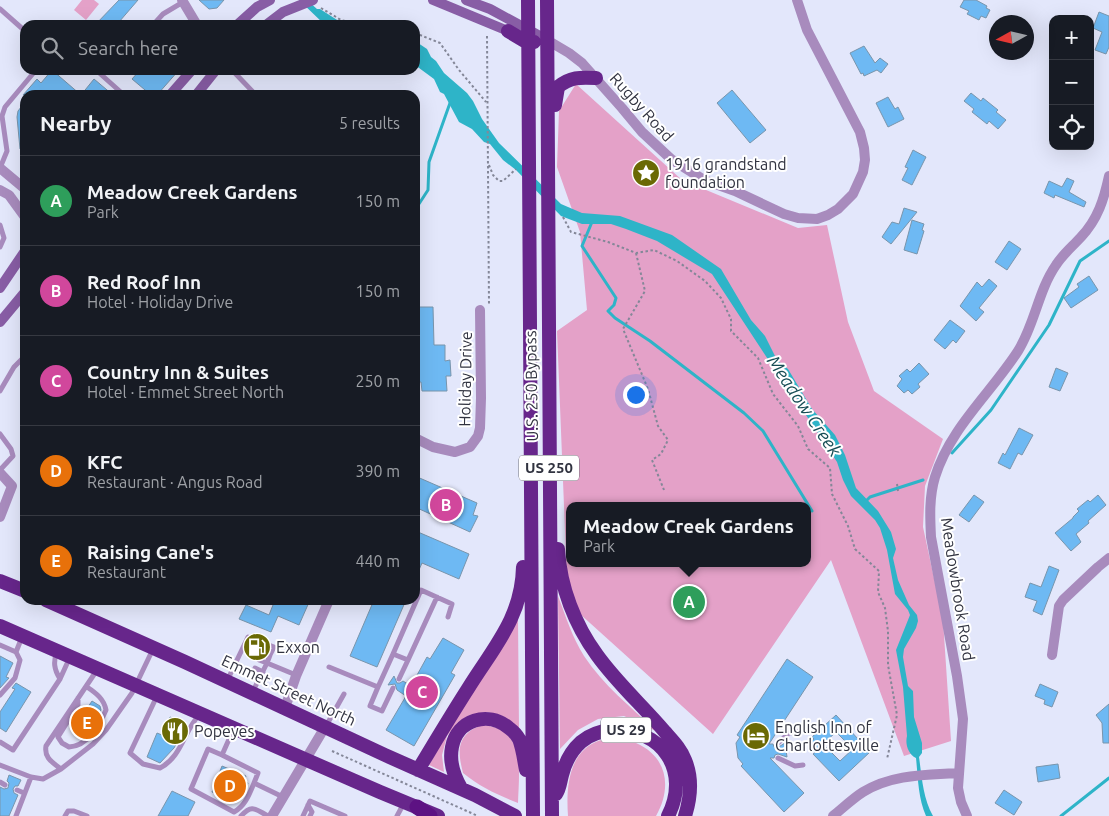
<!DOCTYPE html>
<meta charset="utf-8">
<style>
:root{--surface:#171b24;--page:#20242c;--text:#f1f3f6;--muted:#9ea1a6;--line:#363941;--accent:#b45309}
body{margin:0;font-family:Ubuntu,sans-serif;background:var(--page);color:var(--text)}
.controls{position:absolute;right:15px;top:15px;display:grid;overflow:hidden;border-radius:10px;box-shadow:0 5px 20px #0002}
.controls button{width:45px;height:45px;display:grid;place-items:center;padding:0;border:0;border-bottom:1px solid var(--line);background:var(--surface);color:var(--text);font:25px sans-serif}
.compass{position:absolute;left:989px;top:15px;width:45px;height:45px;border-radius:50%;background:var(--surface);box-shadow:0 5px 20px #0002;rotate:262deg}
.you{position:absolute;left:635px;top:394px;width:18px;height:18px;margin:-12px;border:4px solid #fff;border-radius:50%;background:#1a73e8;box-shadow:0 0 0 8px #1a73e833}
.badge{display:grid;place-items:center;width:32px;height:32px;border-radius:50%;background:var(--accent);color:#fff;font-size:16px;font-weight:700}
.pin{position:absolute;translate:-50% -50%;border:2px solid #fff;box-shadow:0 1px 5px #0006}
.popup{position:absolute;left:566px;top:502px;width:245px;height:65px;box-sizing:border-box;display:grid;place-content:center;border-radius:10px;background:var(--surface);filter:drop-shadow(0 1px 4px #0005);font-size:16px;white-space:nowrap;color:var(--muted)}
.popup b{font-size:19px;color:var(--text)}
.popup::after{content:'';position:absolute;left:50%;top:100%;margin-left:-10px;border:10px solid transparent;border-top-color:var(--surface)}
.list{margin:0;padding:0;list-style:none}
h2{display:flex;justify-content:space-between;align-items:center;height:65px;margin:0;padding:0 20px;font-size:21px}
h2 small{font-size:16px;font-weight:400;color:var(--muted)}
.list li{display:grid;grid-template-columns:32px 1fr auto;gap:15px;align-items:center;box-sizing:border-box;height:90px;padding:0 20px;border-top:1px solid var(--line)}
.list b{display:block;font-size:19px;white-space:nowrap}
.list p{margin:0;font-size:16px;white-space:nowrap;color:var(--muted)}
.list em{font-size:16px;font-style:normal;color:var(--muted)}
.icon{flex:none;width:28px;height:28px;fill:none;stroke:currentColor;stroke-width:2;stroke-linecap:round;stroke-linejoin:round}
.map{position:relative;flex:none;width:1109px;height:816px;overflow:hidden}
.search{position:absolute;background:var(--surface);box-shadow:0 5px 20px #0002;left:20px;top:20px;width:400px;height:55px;display:flex;align-items:center;gap:12px;box-sizing:border-box;padding:0 18px;border-radius:15px;color:var(--muted);font-size:19px}
.panel{position:absolute;background:var(--surface);box-shadow:0 5px 20px #0002;left:20px;top:90px;width:400px;height:515px;border-radius:15px}
.map>svg:first-child{display:block}
.green{fill:#e4a1c8;fill-rule:evenodd}
.water{fill:#2eb4c8}
.lines{fill:none;stroke-linecap:round;stroke-linejoin:round}
.stream{stroke:#2eb4c8;stroke-width:3}
.building{fill:#6eb9f3;stroke:#7995ac;fill-rule:evenodd}
.path{stroke:#848798;stroke-width:2;stroke-dasharray:2.5 2.5;stroke-linecap:butt}
.service{stroke:#a88bbd;stroke-width:5}
.minor{stroke:#a88bbd;stroke-width:10}
.tertiary{stroke:#a88bbd;stroke-width:10}
.secondary{stroke:#885da5;stroke-width:10}
.trunk{stroke:#67268b;stroke-width:14}
.motorway{stroke:#5d1283;stroke-width:15}
.labels{text-anchor:middle;stroke-width:4;stroke-linejoin:round;paint-order:stroke}
.shield{fill:#fff;stroke:#6f7079;stroke-width:1}
.shield-label{font-size:15px;font-weight:bold;fill:#313340}
.street-label{font-size:16px;fill:#313340;stroke:#fff}
.poi-label{font-size:16px;fill:#313340;stroke:#fff;text-anchor:start}
.water-label{font-size:18px;font-style:italic;fill:#184e56;stroke:#fff}
</style>
<div class="map">
<svg width="1109" height="816" viewBox="0 0 1109 816">
<rect width="100%" height="100%" fill="#e3e7fb"/>
<path class="green" d="M82 0H94L99 4 86 20 74 10Z
M576 84 682 180 798 228 827 225 848 322 874 391 943 439 925 486 923 527 943 620 951 741 904 756 831 560 713 734 580 614 567 581 557 331 587 310 580 232 557 167 559 111ZM570 506H808V563H570Z
M558 596C566 617 572 637 584 656 603 685 631 707 656 731L624 716 598 719 578 730 560 749Z
M518 619 519 729 500 715 487 712 470 715 458 722 447 736 442 755 444 772 429 765 476 683Z
M482 725C526 728 519 770 518 803 498 795 480 787 463 773 457 750 457 734 482 725Z
M617 738C623 739 630 740 636 743 668 757 672 788 656 816H568C566 788 568 750 601 740 606 739 612 739 617 738Z"/>
<path class="water" d="M299 0H307L317 9H320L345 25H325Z
M415 41 427 49 431 57 436 61 444 73 467 93 473 101 482 119 499 143 561 204 582 213 620 216 672 235 721 269 751 320 765 336 777 360 788 369 812 409 835 435 845 455 856 488 878 511 891 532 896 549 893 558 898 580 909 605 917 615 918 621 916 628 904 649 903 657 908 686 913 691 914 717 922 743V753L919 757C922 778 923 798 933 816H926C918 798 918 777 916 758 908 754 905 744 907 736L903 687 896 650 910 615 908 610 895 594 887 550 880 528 875 520 851 496 843 480 837 462 806 415 799 401 777 373 712 274 657 241 626 229 611 224H582L561 216 516 170 503 160 490 144 484 142 472 129 459 122 444 94 440 92 434 79 415 65Z"/>
<g class="lines">
<path class="stream" d="M415 210 428 190 429 162 450 103
M592 222 582 246 616 298 614 305 608 311 615 318 650 341 744 413 763 431 812 511
M952 453 991 410 1049 325 1080 261 1109 241
M864 503 870 497 923 480
M1061 816 1109 778"/>
</g>
<path class="building" d="M119 0H138L119 22 118 21 114 25H95Z
M199 0H224L217 8 209 9Z
M964 0H976L987 6 986 8 990 10 986 18 981 16 979 20 967 14 969 11 960 7Z
M1099 12 1109 16V47L1106 54 1095 50 1102 32 1093 28Z
M864 46 875 63 880 58 888 64 881 73 877 70 864 76 863 73 861 74 850 53Z
M52 70 81 95 94 79 113 95H23L37 79 41 83Z
M140 70H179L157 95H151L132 79Z
M732 90 766 130 750 143 717 103Z
M971 93 981 101 983 98 998 110 996 112 1006 120 998 129 989 121 987 124 972 112 974 109 964 101Z
M888 97 895 109 898 107 904 119 888 127 876 103Z
M25 102V149H20L17 117 18 111Z
M913 150 926 157 912 185 902 180 908 168 905 167Z
M1067 178 1074 181 1069 192 1086 202 1084 207 1055 195 1054 198 1044 193 1049 181 1062 187Z
M904 208 917 212 891 244 882 237 892 222 899 224Z
M912 220 924 224 922 230 924 231 917 254 904 250Z
M1009 241 1021 249 1007 270 995 262Z
M1089 276 1098 290 1071 308 1064 298 1079 287 1077 284Z
M989 279 997 286 979 308 984 312 976 321 960 306 977 282 982 287Z
M415 307H433L434 345H445V361L450 360 451 376H446L447 391H422L421 382H418L417 373H415Z
M950 320 965 331 956 343 953 340 945 349 934 340Z
M919 363 929 374 918 384 920 387 912 394 908 390 904 393 897 386 902 379 899 376 907 369 910 372Z
M1056 368 1068 373 1060 391 1049 387Z
M1019 428 1033 435 1022 455 1018 453 1010 469 998 463 1003 453 1005 455Z
M415 476 477 503 473 515 478 516 470 532 415 507Z
M974 495 984 502 969 522 959 515Z
M1098 495 1106 505 1088 521 1089 523 1076 534 1081 542 1071 551 1055 533 1073 518V517L1079 511 1077 509 1088 500 1090 502Z
M418 532 469 554 459 579 422 563 415 579V539Z
M1049 566 1059 570 1042 615 1033 611 1037 601 1025 597 1030 583 1041 587Z
M275 600H310L299 625 278 616 271 632 239 619 246 605 269 615Z
M374 600H406L377 667 350 656Z
M443 638 464 650 451 673 455 675 414 746 386 730 406 696 397 690 395 684 388 685 394 676 397 683H400L403 681 411 686 427 657 430 659Z
M0 656 13 663 6 677 9 678 0 688Z
M787 659 813 677 769 744H773L774 747 777 748 785 743 787 757 778 754 775 755 774 758H770L804 793 784 812 741 766 743 764 738 758 736 743 740 737 737 735Z
M16 683 31 692 6 732 0 728V712L15 689 12 688Z
M1040 684 1058 692 1052 707 1044 704 1045 700 1035 696Z
M92 701 100 706 101 710 90 729 81 738 74 733 80 724 78 722Z
M1109 704V743H1103L1102 723 1096 715Z
M836 715 870 752 839 781 813 754 817 751 809 743 814 739 812 737ZM836 732 853 749 840 761 823 744Z
M170 717 187 724 174 748 160 763 147 757 157 733 162 735Z
M1058 764 1060 778 1038 782 1036 767Z
M222 766 246 776 244 781 248 783 245 791 241 789 236 801 212 792Z
M9 775 21 780 18 786H15L13 789 14 793 18 795 9 816H0V787L4 789 8 788 9 783 7 781Z
M1004 790 1022 802 1014 815 995 803Z
M172 791 195 802 188 816H158Z"/>
<g class="lines">
<path class="path" d="M321 8 341 20 364 25
M415 33 440 43 459 70 486 102
M487 36 489 306
M489 165 493 175 499 181H503L516 169
M563 217 571 232 608 242 636 253 654 250 677 261 705 281 721 298 731 319V331L758 358 773 394 798 426 808 449 830 468 832 494 848 526 855 549 879 571 878 592 885 608 888 631V665L897 715 887 759
M636 253 645 291 623 329 648 389 658 426 668 440 661 454 652 460 664 490
M897 484 898 491
M332 751 478 816"/>
<path class="service" d="M0 9 25 31
M153 25 163 14 183 2
M96 70 124 95
M232 70 256 95
M0 168 7 151 2 116 5 107 36 70
M0 225 4 238 0 247
M0 391 14 367 25 356
M0 434 11 449 13 456 0 470
M266 644 274 647 270 655
M0 645 16 652 20 660 15 678 0 695
M57 651C53 662 54 669 60 679
M16 652 22 637
M393 654 421 590 452 604 448 617
M259 660 267 663 270 655 262 652
M408 660 437 597
M329 667 378 687 370 706 382 711 393 688
M255 668 263 672
M227 681 248 637 253 639
M378 687 393 654 408 660 399 679
M252 693 267 663 296 675
M157 696 130 753 143 764 160 768C182 757 184 730 200 714
M78 698V705L58 737 62 743 69 747C88 746 99 726 106 710 104 699 96 693 87 687
M326 726 344 694
M234 728 222 755 258 773 254 783 283 797
M0 742 13 750 60 679 70 657
M777 744 789 733 801 731
M222 755 208 749 191 789 234 812C245 806 249 795 254 783
M778 758 795 766 803 765
M0 765 31 777 43 779 61 769 93 744 106 730 132 693 153 649
M61 769C52 762 44 758 46 746L97 670
M0 782 5 785
M17 790 24 793
M308 805 312 812 310 816
M16 816 31 777
M65 816 68 811H74L87 816
M241 816C252 804 255 809 268 816
M303 816 310 801 345 816
M397 816 404 803"/>
<path class="minor" d="M182 0 197 25
M415 438 433 447 455 452 470 447 478 436 480 428 481 398 480 310
M0 473 12 486
M0 517 12 486
M1052 655 1059 606 1063 600 1098 567 1109 558
M285 708 296 676 329 600
M272 816 325 727
M833 816C843 808 852 799 863 792 892 774 926 775 958 773
M967 816 961 802 958 788 963 719 957 676 931 537C930 517 929 497 935 477 950 428 991 393 1018 351 1035 324 1038 291 1056 265 1063 254 1073 246 1081 237 1098 219 1104 199 1109 176"/>
<path class="tertiary" d="M547 40 569 53 582 63 622 108 642 132 671 159 704 180 735 191 784 214 798 218 817 219 828 215 838 209 853 194 863 172 865 160 864 148 860 132 807 30 797 0
M0 168 25 189
M0 190 9 195 25 217"/>
<path class="secondary" d="M433 0 508 31
M466 0 490 9 547 40
M237 25 257 7 270 0
M266 25 283 12 313 0
M170 95 192 70
M196 95 216 70
M0 288 25 251
M0 322 25 292"/>
<path class="trunk" d="M528 0 533 816
M547 0 552 816
M508 31 528 43 534 42
M555 105 558 87C570 77 580 77 596 78
M558 549C560 587 575 625 597 655 617 683 643 706 665 732 673 741 681 749 685 760 693 779 691 797 685 816
M0 581 25 591
M46 600 185 662 385 755 475 795 515 816
M0 626 380 792 438 816
M418 770C435 742 451 715 469 687 494 647 522 617 523 567
M461 788C454 776 449 762 452 747 457 720 488 710 509 728 513 731 517 735 519 739 523 749 524 760 526 770
M556 794C560 788 560 782 562 775 565 763 571 751 581 742 589 735 601 731 612 730 662 728 691 771 668 816"/>
<path class="motorway" d="M417 807 430 816"/>
</g>
<defs>
<g id="sight-disc" transform="scale(1.4375)"><circle r="9.5" fill="#6a6904" stroke="#fff"/><path d="M0-6L1.8-2.2L6-1.7L2.9 1.2L3.7 5.4L0 3.3L-3.7 5.4L-2.9 1.2L-6-1.7L-1.8-2.2Z" fill="#fff"/></g>
<g id="fuel-disc" transform="scale(1.4375)"><circle r="9.5" fill="#6a6904" stroke="#fff"/><path d="M-5.5-6h7V0h2V4h1.3V-2.5L3-4.5l.8-.8L6-3V5H2.5V1h-1V6h-7ZM-4.2-4.7v3.2H.2V-4.7Z" fill="#fff"/></g>
<g id="restaurant-disc" transform="scale(1.4375)"><circle r="9.5" fill="#6a6904" stroke="#fff"/><path d="M-5-6h1v4h1v-4h1v4h1v-4h1v5L-1.5 .5V6h-2V.5L-5-1ZM5-6V6H3V1.5H1.5Q1.5-4 5-6Z" fill="#fff"/></g>
<g id="hotel-disc" transform="scale(1.4375)"><circle r="9.5" fill="#6a6904" stroke="#fff"/><path d="M-6-4.5h1.5V1H6V5H4.5V3h-9V5H-6ZM-4 0a1.8 1.8 0 1 1 3.6 0ZM.5 0V-2.5h3Q6-2.5 6 0Z" fill="#fff"/></g>
</defs>
<g fill-rule="evenodd">
<use href="#sight-disc" x="646" y="173"/>
<use href="#fuel-disc" x="257" y="647"/>
<use href="#restaurant-disc" x="175" y="731"/>
<use href="#hotel-disc" x="756" y="736"/>
</g>
<g class="labels">
<g class="shield">
<rect x="519" y="455.5" width="60" height="25" rx="4"/>
<rect x="601" y="717.5" width="50" height="25" rx="4"/>
</g>
<g class="shield-label">
<text x="549" y="473">US 250</text>
<text x="626" y="735">US 29</text>
</g>
<g class="street-label">
<text transform="translate(642 107) rotate(48)" y="6">Rugby Road</text>
<text transform="translate(465 379) rotate(-89)" y="6">Holiday Drive</text>
<text transform="translate(531 386) rotate(-91)" y="6">U.S. 250 Bypass</text>
<text transform="translate(958 589) rotate(81)" y="6">Meadowbrook Road</text>
<text transform="translate(289 690) rotate(25)" y="6">Emmet Street North</text>
</g>
<g class="poi-label">
<text x="665" y="170">1916 grandstand<tspan x="665" dy="18">foundation</tspan></text>
<text x="276" y="653">Exxon</text>
<text x="775" y="733">English Inn of<tspan x="775" dy="18">Charlottesville</tspan></text>
<text x="194" y="737">Popeyes</text>
</g>
<g class="water-label">
<text transform="translate(804 406) rotate(56)" y="6">Meadow Creek</text>
</g>
</g>
</svg>
<div class="controls">
<button>+</button>
<button>−</button>
<button><svg class="icon" aria-label="locate" viewBox="0 0 24 24"><circle cx="12" cy="12" r="6"/><path d="M12 2v4M12 18v4M2 12h4M18 12h4"/></svg></button>
</div>
<svg class="compass" viewBox="-18 -18 36 36"><path d="M0-13l5 13h-10z" fill="#e53935"/><path d="M0 13l5-13h-10z" fill="#9ea1a6"/></svg>
<div class="you"></div>
<div class="pin badge" style="left:689px;top:602px;background:#2e9e5b">A</div>
<div class="popup"><b>Meadow Creek Gardens</b>Park</div>
<div class="pin badge" style="left:446px;top:505px;background:#d1479c">B</div>
<div class="pin badge" style="left:422px;top:692px;background:#d1479c">C</div>
<div class="pin badge" style="left:230px;top:786px;background:#e8710a">D</div>
<div class="pin badge" style="left:87px;top:723px;background:#e8710a">E</div>
<div class="search"><svg class="icon" aria-label="search" viewBox="0 0 24 24"><circle cx="10" cy="10" r="6"/><path d="M15 15l6 6"/></svg>Search here</div>
<section class="panel">
<h2>Nearby<small>5 results</small></h2>
<ul class="list">
<li><span class="badge" style="background:#2e9e5b">A</span><div><b>Meadow Creek Gardens</b><p>Park</p></div><em>150 m</em></li>
<li><span class="badge" style="background:#d1479c">B</span><div><b>Red Roof Inn</b><p>Hotel · Holiday Drive</p></div><em>150 m</em></li>
<li><span class="badge" style="background:#d1479c">C</span><div><b>Country Inn &amp; Suites</b><p>Hotel · Emmet Street North</p></div><em>250 m</em></li>
<li><span class="badge" style="background:#e8710a">D</span><div><b>KFC</b><p>Restaurant · Angus Road</p></div><em>390 m</em></li>
<li><span class="badge" style="background:#e8710a">E</span><div><b>Raising Cane's</b><p>Restaurant</p></div><em>440 m</em></li>
</ul>
</section>
</div>
